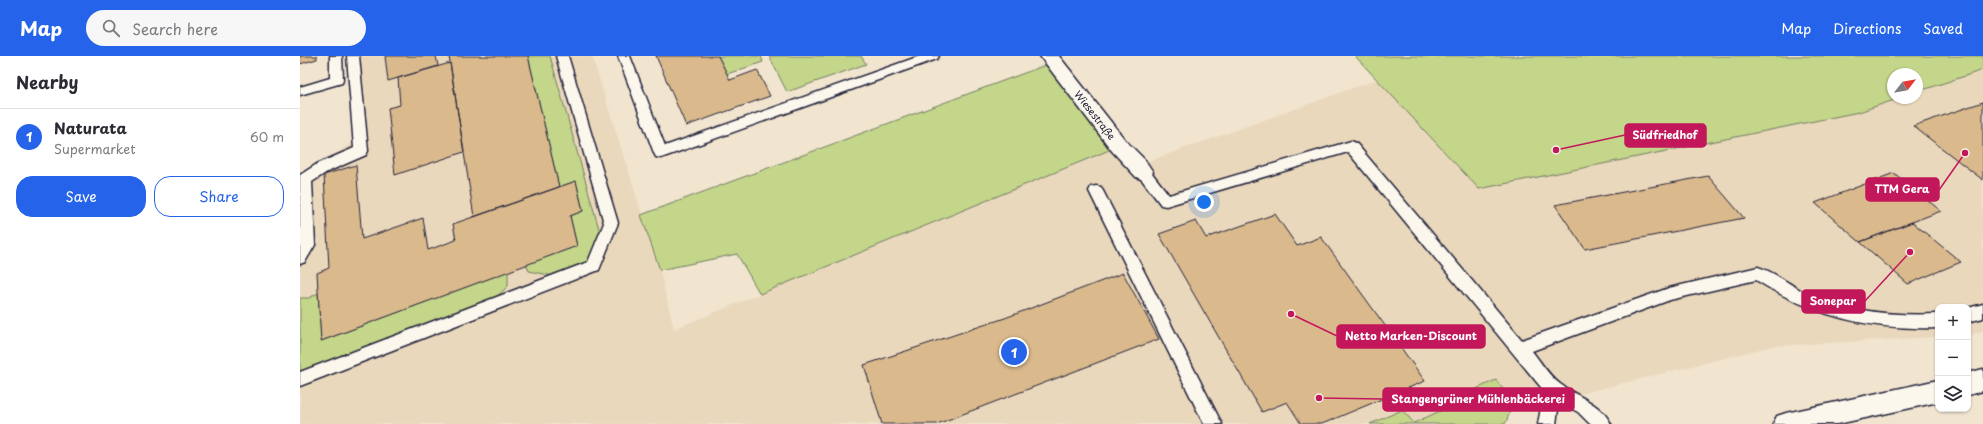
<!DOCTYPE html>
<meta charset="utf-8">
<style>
:root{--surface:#fff;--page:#f7f7f7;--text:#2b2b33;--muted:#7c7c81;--line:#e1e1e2;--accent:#2563eb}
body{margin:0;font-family:"Playpen Sans",sans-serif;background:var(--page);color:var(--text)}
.controls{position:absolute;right:12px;bottom:12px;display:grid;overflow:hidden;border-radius:8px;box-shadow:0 1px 3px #0004}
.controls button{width:36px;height:36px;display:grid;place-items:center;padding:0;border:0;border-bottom:1px solid var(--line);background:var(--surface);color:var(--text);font:20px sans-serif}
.compass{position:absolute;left:1587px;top:12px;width:36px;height:36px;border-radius:50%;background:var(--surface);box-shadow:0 1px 3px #0004;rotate:59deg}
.you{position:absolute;left:904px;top:146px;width:14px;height:14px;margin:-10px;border:3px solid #fff;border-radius:50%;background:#1a73e8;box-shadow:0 0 0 6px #1a73e833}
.badge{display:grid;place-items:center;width:26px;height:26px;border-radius:50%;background:var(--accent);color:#fff;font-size:13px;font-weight:700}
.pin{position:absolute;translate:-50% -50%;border:2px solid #fff;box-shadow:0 1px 4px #0006}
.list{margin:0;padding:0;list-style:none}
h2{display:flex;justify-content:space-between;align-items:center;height:52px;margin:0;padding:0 16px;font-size:17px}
h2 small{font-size:13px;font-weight:400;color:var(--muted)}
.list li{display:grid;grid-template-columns:26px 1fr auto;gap:12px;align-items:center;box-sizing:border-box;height:56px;padding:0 16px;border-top:1px solid var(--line)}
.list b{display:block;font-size:15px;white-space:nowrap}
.list p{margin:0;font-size:13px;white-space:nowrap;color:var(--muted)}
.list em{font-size:13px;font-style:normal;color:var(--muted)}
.actions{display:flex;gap:8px;padding:12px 16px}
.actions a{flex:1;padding:9px 0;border:1px solid var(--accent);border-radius:16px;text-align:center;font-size:14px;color:var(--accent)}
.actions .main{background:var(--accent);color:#fff}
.icon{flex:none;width:22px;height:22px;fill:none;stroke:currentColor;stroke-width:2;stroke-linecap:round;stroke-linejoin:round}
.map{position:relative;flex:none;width:1683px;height:368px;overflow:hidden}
header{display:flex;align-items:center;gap:24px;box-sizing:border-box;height:56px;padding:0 20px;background:var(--accent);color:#fff}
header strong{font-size:19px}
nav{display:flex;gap:22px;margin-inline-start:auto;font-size:14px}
.search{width:280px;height:36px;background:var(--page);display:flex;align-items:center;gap:10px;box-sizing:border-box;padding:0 14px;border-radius:22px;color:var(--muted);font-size:15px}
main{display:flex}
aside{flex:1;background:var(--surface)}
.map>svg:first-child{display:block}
.built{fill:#ead8bc}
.green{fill:#c3d68a;stroke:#727c62}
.building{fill:#daba8d;stroke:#22223b}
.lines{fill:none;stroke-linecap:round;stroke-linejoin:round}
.service-casing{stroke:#22223b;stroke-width:3}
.minor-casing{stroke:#22223b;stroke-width:3}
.primary-casing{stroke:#22223b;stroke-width:3}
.service{fill:#fbf7ec;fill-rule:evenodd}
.minor{fill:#fbf7ec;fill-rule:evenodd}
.primary{fill:#fbf7ec;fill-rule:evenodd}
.labels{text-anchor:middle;stroke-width:3;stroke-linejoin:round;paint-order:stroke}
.street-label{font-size:10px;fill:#22223b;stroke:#fbf7ec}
.leader{fill:none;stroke:#c2185b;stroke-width:1.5}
.callout-dot{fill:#c2185b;stroke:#fbf7ec;stroke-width:1.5}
.callout{fill:#c2185b;stroke:#c2185b;stroke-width:1.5}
.callout-label{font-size:11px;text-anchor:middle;font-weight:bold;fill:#fff}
</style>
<header>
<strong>Map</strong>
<div class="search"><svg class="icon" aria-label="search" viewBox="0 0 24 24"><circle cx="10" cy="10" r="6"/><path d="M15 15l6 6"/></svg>Search here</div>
<nav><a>Map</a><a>Directions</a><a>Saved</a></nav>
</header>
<main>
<aside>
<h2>Nearby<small></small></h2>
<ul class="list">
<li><span class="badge">1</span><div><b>Naturata</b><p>Supermarket</p></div><em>60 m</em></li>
</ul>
<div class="actions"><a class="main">Save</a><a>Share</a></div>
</aside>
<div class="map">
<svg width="1683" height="368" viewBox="0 0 1683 368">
<rect width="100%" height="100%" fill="#f1e5d0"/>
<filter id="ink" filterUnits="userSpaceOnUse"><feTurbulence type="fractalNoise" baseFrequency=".025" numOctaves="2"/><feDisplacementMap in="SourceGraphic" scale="8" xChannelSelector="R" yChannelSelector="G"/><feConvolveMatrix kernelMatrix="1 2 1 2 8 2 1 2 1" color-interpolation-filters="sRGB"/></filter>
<g filter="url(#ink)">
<path class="built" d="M47 0H292L360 214 374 273 819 90 838 109 1078 23 1179 133 1559 56 1600 42H1617V36L1683 14V275L1668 280V251H1638V281L1473 290 1159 368H0V120L55 85Z"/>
<path class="green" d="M228 0H250L303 187 294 210 263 222 229 215 226 208 277 190 270 160 283 155 276 125 259 131Z
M418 0H461L463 6 427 18Z
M469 0H561L566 8 487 36Z
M1055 0H1683V14L1617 36V18H1593V42H1600L1559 56 1179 133Z
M754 6 819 90 460 238 437 198 360 214 341 159Z
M208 215V230L184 253 0 323V242H9L18 237 21 285Z
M1196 324C1208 339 1215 349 1205 368H1070L1102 354 1114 367 1179 337 1176 333Z"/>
<path class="building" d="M0 0H17V3L0 8Z
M85 0H136L138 10 88 25Z
M149 0H228L259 131 174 161Z
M356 0H418L430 24 457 14 470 40 386 70Z
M150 7 164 96 95 119 88 52 100 49 98 22Z
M1683 46V124L1613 70Z
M56 109 62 183 123 162 128 194 156 184 153 168 276 125 283 155 270 160 277 190 21 285 17 217 29 212 24 119Z
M1594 117 1641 155 1560 186 1515 147Z
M1408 120 1444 162 1285 193 1255 149Z
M975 158 997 190 1021 181 1125 325 1022 368H1001L987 346 962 356 859 178 896 165 906 182Z
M1612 166 1661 206 1608 228 1560 186Z
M823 217 859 283 637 368H582L564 309 705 262Z"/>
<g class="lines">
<g class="service-casing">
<path id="service" d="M30 0H42L43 24 42 27 0 39V31L30 22Z
M47 0H59L68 95 66 99 27 116 12 126 15 189 5 206 0 208V119L17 108 54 92Z
M256 0H268L318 167 299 214 0 330V316L288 206 304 167Z
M318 0H330L365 90 620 0H639L637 3 361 102 356 101 354 97Z
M1051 85 1056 87 1222 284 1369 232 1458 211C1475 216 1490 229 1506 237 1548 256 1593 260 1638 258V272C1569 274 1515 261 1456 224L1370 244 1232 295C1240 305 1249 320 1260 328 1277 341 1301 347 1311 368H1290L1278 356 1259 346 1256 368H1238L1244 335 1048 96 866 150 861 149 836 116 838 112 843 111 848 112 869 139Z
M796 130 801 131 803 135 922 368H904L789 135 791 131Z
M1683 248V262L1668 266V252Z"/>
</g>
<g class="minor-casing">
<path id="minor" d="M740 0H759L826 85 845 104 853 116 850 121 843 124 836 121 812 95Z"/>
</g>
<g class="primary-casing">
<path id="primary" d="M1683 313V335L1668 339V317Z
M1638 324V346L1538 368H1473L1477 360 1486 357Z"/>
</g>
<use href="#service" class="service"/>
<use href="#minor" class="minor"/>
<use href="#primary" class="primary"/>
</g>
</g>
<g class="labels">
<g class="street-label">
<text transform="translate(795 59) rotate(52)" y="4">Wiesestraße</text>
</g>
</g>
<path class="leader" d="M1256 94L1325 79M1665 97L1639 134M1610 196L1565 245M991 258L1037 280M1019 342L1083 343"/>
<g class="callout-dot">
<circle cx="1256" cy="94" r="4"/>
<circle cx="1665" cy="97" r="4"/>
<circle cx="1610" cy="196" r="4"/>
<circle cx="991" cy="258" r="4"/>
<circle cx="1019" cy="342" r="4"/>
</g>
<g class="callout">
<rect x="1325" y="68" width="81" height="23" rx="4"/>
<rect x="1566" y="122" width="73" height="23" rx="4"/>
<rect x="1502" y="234" width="63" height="23" rx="4"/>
<rect x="1037" y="269" width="148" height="23" rx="4"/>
<rect x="1083" y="332" width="191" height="23" rx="4"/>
</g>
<g class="callout-label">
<text x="1365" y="83">Südfriedhof</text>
<text x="1602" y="137">TTM Gera</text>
<text x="1533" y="249">Sonepar</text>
<text x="1111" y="284">Netto Marken-Discount</text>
<text x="1178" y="347">Stangengrüner Mühlenbäckerei</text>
</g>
</svg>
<div class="controls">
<button>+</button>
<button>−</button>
<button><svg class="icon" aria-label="layers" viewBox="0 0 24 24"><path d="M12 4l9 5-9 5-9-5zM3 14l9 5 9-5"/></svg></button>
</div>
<svg class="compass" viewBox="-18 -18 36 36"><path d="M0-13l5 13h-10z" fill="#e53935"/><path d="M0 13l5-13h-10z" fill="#7c7c81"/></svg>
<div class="you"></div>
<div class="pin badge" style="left:714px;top:296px">1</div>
</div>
</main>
